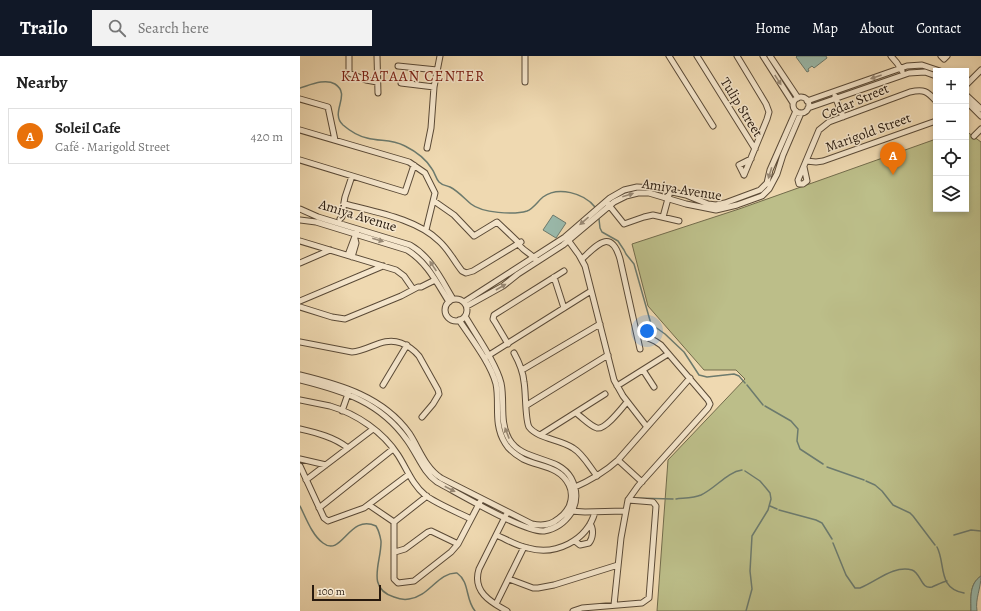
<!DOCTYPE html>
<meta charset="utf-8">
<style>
:root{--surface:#fff;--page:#f2f2f2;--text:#222;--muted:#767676;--line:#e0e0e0;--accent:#111827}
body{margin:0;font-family:Alegreya,serif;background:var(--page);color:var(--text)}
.controls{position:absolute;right:12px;top:12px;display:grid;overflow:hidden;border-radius:0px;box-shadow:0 2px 6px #0003}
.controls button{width:36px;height:36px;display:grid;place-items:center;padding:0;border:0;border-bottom:1px solid var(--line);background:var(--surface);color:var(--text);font:20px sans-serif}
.scale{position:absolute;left:12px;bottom:10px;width:69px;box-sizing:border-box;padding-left:4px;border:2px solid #281a0e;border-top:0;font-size:11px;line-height:14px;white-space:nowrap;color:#281a0e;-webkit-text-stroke:3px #f5e6cc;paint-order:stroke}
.you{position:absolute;left:347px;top:275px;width:14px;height:14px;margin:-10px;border:3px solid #fff;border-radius:50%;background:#1a73e8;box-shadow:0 0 0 6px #1a73e833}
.badge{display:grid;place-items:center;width:26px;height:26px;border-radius:50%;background:var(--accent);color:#fff;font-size:13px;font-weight:700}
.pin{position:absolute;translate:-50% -33px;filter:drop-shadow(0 1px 2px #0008)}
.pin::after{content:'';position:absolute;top:21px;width:14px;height:12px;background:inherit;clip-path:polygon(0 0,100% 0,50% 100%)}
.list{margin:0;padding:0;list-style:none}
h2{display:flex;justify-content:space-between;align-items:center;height:52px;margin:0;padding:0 16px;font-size:17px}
h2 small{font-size:13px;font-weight:400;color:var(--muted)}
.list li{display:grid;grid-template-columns:26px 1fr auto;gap:12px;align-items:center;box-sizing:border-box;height:56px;margin:0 8px 8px;padding:0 8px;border:1px solid var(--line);border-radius:0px}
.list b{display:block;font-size:15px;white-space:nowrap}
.list p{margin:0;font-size:13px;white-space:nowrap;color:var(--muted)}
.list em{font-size:13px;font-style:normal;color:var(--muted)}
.icon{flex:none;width:22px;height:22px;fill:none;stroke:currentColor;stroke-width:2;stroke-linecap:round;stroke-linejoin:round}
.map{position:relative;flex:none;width:681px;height:555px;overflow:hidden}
header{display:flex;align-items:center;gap:24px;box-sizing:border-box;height:56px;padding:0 20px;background:var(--accent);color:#fff}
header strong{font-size:19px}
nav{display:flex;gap:22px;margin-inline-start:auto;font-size:14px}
.search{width:280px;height:36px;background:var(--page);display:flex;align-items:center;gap:10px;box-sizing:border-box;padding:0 14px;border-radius:0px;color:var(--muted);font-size:15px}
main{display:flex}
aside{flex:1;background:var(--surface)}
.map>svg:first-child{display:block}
.green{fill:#bcbe89;stroke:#726c4c}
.water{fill:#9abaac;stroke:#6c7a6d}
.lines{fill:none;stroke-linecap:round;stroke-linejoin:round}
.stream{stroke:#6c7a6d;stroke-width:1.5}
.minor-casing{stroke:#5a4a37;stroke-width:7}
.minor{stroke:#f5e6cc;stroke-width:5}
.oneway{fill:#998a76}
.labels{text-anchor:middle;stroke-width:3;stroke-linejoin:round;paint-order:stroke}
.street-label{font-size:14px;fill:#281a0e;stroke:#f5e6cc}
.neighbourhood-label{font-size:15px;letter-spacing:1px;fill:#7a1f14;stroke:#f5e6cc}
</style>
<header>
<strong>Trailo</strong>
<div class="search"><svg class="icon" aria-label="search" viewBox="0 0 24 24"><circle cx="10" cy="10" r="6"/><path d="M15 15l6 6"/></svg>Search here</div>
<nav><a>Home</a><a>Map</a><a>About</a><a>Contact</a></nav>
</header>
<main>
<aside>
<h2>Nearby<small></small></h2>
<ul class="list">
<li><span class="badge" style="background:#e8710a">A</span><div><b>Soleil Cafe</b><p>Café · Marigold Street</p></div><em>420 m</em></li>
</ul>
</aside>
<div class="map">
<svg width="681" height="555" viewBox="0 0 681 555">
<rect width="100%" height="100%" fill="#efd9b1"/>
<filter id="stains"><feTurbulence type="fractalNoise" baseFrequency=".005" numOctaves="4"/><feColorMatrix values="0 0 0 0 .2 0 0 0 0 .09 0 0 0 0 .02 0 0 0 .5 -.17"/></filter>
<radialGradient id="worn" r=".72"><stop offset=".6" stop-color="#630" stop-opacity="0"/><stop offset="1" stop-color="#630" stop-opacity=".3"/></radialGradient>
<path class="green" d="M666 75 681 86V520C669 528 671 542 671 555H357L368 404 445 323 436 314H404L348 250 332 188 439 153 636 83V153H666Z"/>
<path class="water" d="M497 0H526L527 2 514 12 512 10 508 13 509 15 507 16 496 1Z
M253 159 266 167 256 182 243 174Z
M681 520C681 532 675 543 677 555H671C671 542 669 528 681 520Z"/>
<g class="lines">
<path class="stream" d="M0 32C10 29 25 22 35 28 52 39 29 56 43 69 50 75 58 80 67 82 81 86 90 82 105 90 115 95 126 103 132 113 135 117 136 123 139 126 143 130 146 129 150 131 158 135 165 143 171 148 182 157 214 159 227 155 233 153 238 145 243 141 258 130 284 137 295 151
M299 163 300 172 302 176 318 185 324 194 326 198 334 208 351 268 365 278 384 296 399 319 407 321 434 318 439 320 445 327
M447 329 463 349
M465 350 491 365 498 373 497 385 500 393 523 408
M527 411 564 424
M445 415 460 425 466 432 470 437 471 443 468 454 452 480 450 515 452 533 446 555
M566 425 575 429 582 435 593 449 610 457 613 460 635 489
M335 442 373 443
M376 443C384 442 394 442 401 439 416 432 427 416 442 414
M0 450C6 462 12 479 23 487 42 502 49 457 76 470 79 475 80 479 81 485 82 505 65 532 94 541 99 543 104 544 109 543 129 541 138 516 157 517 170 526 165 543 175 555
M470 450 477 453
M479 454 516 464 522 467 532 483
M654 479 671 474 681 475
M533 487 546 519 555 532H560C576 526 593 509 612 514 621 517 621 534 632 531 637 529 642 526 647 525
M637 491C646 508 637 532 664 537"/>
<g class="minor-casing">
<path id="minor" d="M49 0V17L66 24 77 26
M77 0 78 37
M369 0 413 70
M397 0 455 93
M437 0 466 48 469 56 467 63 444 119
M463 0 493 47
M470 0 498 42
M591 0 597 7 602 15
M641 0 644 3 647 0
M98 10 137 14
M225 26V0
M101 27 134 31
M666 29 681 14
M666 39 681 53
M535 40 543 61
M493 49a8 8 0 1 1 16 0a8 8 0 1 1-16 0Z
M0 43 28 51 35 84
M507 45 607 10 622 9 640 15
M666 45 681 60
M508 52 609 17 625 16 636 20
M0 74 109 106 125 117 135 137 126 174
M674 80 681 73
M127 92 131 72 134 31 140 0
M0 104 105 136 114 109
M506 105 516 106 523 105 636 65
M504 111 507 125 503 128H499L498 124 519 74 529 66 610 36C624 33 627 35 636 45
M444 119 439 109 451 103
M134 145 154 159 174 180 197 166 217 185C220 194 230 196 236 204
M45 148C75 156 117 163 139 185 149 194 154 205 162 215L166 217 173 215 221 186
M308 148 324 168 344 161 353 159 379 165
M0 153 18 161 110 189C131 201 141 223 153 243
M363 161 369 139
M40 163 42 161 44 155 43 152 45 141 52 120
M0 164 16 166 107 194C127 206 137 227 149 246
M268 184 279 199 285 210 314 324 323 340 347 371
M0 185 96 214 104 220 113 233
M48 199 57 175
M52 201 56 187 55 183
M282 203C297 189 311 172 320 203L340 293
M0 207 30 194
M254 221 264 252
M145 254a11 11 0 1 1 22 0a11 11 0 1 1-22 0Z
M0 245 83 210
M164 246 265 181 310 142 324 134 337 131 354 132 386 139 408 148 416 149 425 147 460 134 467 127 470 114 496 55
M167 250 203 230 218 218 263 189 314 146 326 140 338 137H349L386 148 416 154 437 149 462 140 469 133 477 118 483 99 501 57
M0 251 32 261 45 263 101 240 118 231H121L135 224
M0 286 52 296C69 295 83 280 101 287 109 290 114 294 119 300L138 334 139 338 133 348 122 361
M208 288 195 266 193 263 194 259 264 215
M214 297C219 306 223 315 224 326 226 336 225 364 229 371 238 383 260 383 273 392 283 398 289 410 297 420
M186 301 291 235
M222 314 300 268
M343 314 354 331
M0 319C41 329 83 341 109 377 119 392 125 412 141 422L232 468C241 470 251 469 258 463 265 458 270 452 271 444 272 438 271 433 269 429 260 410 239 411 223 403 216 399 209 394 205 387 193 368 200 347 196 328 191 308 171 282 159 264
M0 324C44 335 80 346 107 384 118 399 123 416 137 426 158 437 225 477 244 475 255 473 265 466 271 457 278 446 277 433 271 422 258 399 223 407 209 383 199 365 205 346 201 327 196 307 176 279 165 260
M83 329 107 289
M317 330 368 298
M0 344C10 346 20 348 30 350 57 358 83 376 98 399 107 413 112 428 125 439 135 447 159 457 171 463
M227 349 308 299
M42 355 49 335
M276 357C282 361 290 370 297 372 305 374 322 352 327 346
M0 373C17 377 34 381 48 392
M240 379 305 338
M0 403 26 409
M318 404 342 426
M0 410 24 462 28 465 64 452 108 419
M6 424 73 373
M273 432C289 425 305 416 318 404L390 322
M69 449 94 466
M19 452 93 393
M270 455 285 456 325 455
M206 459 179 513C172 535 190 546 207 555
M94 466V523L98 527 114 525 151 496 158 488 180 446
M94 466 127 440
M196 479C206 483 217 490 228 492 255 500 287 485 295 456
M275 485 280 489 289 487C293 482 294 473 290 468
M95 496 105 493 128 476 131 475 158 488
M209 523 233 532H238L254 529 318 509
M196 548 224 491
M314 549 321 482 328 444 338 430 408 352 410 348 408 344 361 289 355 285 337 277
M273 555 282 552 342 547 349 542 356 450 353 446 328 444"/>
</g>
<use href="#minor" class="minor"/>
</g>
<defs><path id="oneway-solid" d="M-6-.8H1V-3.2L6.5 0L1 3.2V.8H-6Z"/></defs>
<g class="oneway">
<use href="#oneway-solid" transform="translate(576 21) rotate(161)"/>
<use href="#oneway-solid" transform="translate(478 24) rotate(57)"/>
<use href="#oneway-solid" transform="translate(470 117) rotate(107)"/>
<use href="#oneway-solid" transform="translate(328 139) rotate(-17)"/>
<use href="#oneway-solid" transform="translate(284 165) rotate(139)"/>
<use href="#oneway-solid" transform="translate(78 184) rotate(16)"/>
<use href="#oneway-solid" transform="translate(133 210) rotate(-124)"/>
<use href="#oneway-solid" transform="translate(201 231) rotate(-30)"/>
<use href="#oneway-solid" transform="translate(207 377) rotate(-111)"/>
<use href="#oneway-solid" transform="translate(150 433) rotate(28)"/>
</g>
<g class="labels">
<g class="street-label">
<text transform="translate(555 45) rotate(-23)" y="5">Cedar Street</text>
<text transform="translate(442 51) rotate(58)" y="5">Tulip Street</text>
<text transform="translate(568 76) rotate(-20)" y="5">Marigold Street</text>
<text transform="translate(382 133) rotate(9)" y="5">Amiya Avenue</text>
<text transform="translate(58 159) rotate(17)" y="5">Amiya Avenue</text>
</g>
<g class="neighbourhood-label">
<text x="113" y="25">KABATAAN CENTER</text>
</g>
</g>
<rect width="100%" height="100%" filter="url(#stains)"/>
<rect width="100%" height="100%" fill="url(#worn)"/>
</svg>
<div class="controls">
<button>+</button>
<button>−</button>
<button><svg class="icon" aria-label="locate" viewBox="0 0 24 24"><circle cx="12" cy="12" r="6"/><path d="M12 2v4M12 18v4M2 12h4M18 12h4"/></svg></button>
<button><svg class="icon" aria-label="layers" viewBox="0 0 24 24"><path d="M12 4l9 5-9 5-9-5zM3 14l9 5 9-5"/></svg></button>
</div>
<div class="scale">100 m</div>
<div class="you"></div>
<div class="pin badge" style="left:593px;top:119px;background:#e8710a">A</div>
</div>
</main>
